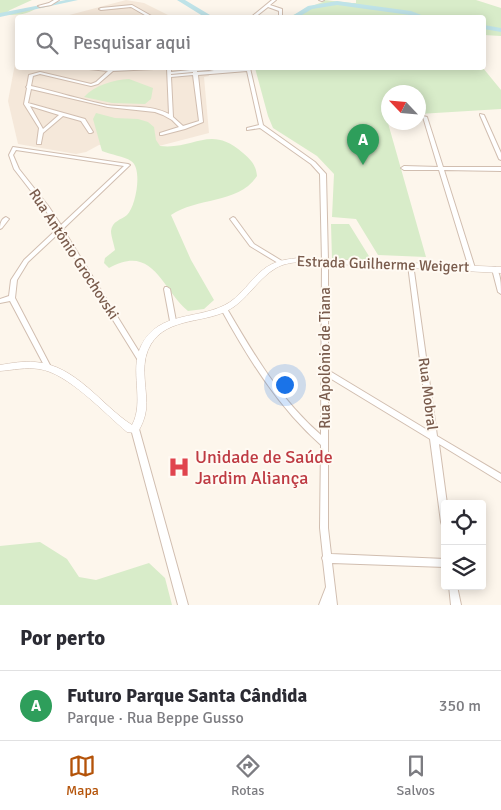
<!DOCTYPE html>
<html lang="pt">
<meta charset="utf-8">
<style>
:root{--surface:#fff;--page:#f7f7f7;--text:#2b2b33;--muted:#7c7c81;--line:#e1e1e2;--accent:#b45309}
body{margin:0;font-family:Signika,sans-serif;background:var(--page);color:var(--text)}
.controls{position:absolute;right:15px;bottom:15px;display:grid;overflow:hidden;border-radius:5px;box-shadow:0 2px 12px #0003}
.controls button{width:45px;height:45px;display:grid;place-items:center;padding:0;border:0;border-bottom:1px solid var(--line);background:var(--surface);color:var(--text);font:25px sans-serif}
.compass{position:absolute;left:381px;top:85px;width:45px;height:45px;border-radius:50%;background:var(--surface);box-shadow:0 2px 12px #0003;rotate:296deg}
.you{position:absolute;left:284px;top:384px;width:18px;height:18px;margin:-12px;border:4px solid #fff;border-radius:50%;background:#1a73e8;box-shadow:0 0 0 8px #1a73e833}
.badge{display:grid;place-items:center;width:32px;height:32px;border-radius:50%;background:var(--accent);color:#fff;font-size:16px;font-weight:700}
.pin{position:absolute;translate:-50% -41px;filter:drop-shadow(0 1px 2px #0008)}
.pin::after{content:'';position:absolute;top:26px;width:18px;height:15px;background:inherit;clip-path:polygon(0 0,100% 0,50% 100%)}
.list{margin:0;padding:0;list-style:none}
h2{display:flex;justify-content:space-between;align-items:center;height:65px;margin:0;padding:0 20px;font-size:21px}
h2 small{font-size:16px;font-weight:400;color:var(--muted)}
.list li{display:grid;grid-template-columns:32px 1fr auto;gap:15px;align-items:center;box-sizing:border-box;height:70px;padding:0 20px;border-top:1px solid var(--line)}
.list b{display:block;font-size:19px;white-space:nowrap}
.list p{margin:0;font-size:16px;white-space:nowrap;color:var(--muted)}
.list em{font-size:16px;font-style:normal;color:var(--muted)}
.icon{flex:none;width:28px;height:28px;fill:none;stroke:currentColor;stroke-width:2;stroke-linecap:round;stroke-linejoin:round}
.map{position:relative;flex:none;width:501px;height:605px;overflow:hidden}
.search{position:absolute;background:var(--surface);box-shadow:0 2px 12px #0003;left:15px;right:15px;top:15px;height:55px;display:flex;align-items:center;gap:12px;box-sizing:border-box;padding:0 18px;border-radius:5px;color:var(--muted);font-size:19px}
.sheet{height:135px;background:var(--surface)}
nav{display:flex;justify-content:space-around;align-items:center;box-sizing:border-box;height:70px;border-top:1px solid var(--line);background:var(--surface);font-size:14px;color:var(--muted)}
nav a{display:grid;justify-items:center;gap:2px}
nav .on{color:var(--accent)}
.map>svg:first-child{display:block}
.residential{fill:#f5e8da}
.green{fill:#d8ecc9}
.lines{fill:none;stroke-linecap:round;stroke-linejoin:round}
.river{fill:#bfe3e8;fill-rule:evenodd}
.minor-casing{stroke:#d1beb0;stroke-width:2}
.tertiary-casing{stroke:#d1beb0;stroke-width:1}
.minor{fill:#fff;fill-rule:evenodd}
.tertiary{fill:#fff;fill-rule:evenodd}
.labels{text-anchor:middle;stroke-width:4;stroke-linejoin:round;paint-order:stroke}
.street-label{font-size:15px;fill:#7a5c4d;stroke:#fffaf3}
.near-health-label{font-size:18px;fill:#be3a42;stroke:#fffaf3;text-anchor:start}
</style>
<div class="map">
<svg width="501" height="605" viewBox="0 0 501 605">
<rect width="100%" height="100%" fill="#fdf6ec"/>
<path class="residential" d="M126 0 144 3 172 17 58 18Z
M17 53 18 68H208L209 76 204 77 209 133 159 146 99 145 86 152 76 154 18 144 8 101Z"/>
<path class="green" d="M0 0H32L10 10 4 15 36 8C27 16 11 15 0 15Z
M324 0 352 3H356V0H476L501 8V36L484 35V18H285C298 14 309 6 323 2Z
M255 68H483L501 90V109L419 114 418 92H388V116H386L426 257 378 255 356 219 332 217 334 174 317 156 273 128 268 116Z
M129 79 153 88 151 99 145 104 112 103 84 97C95 85 113 80 129 79Z
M96 113 115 118 138 119 148 122 154 127 156 140 160 146C195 150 210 124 243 153 251 160 256 165 257 176 239 204 197 197 171 215L191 260 214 300 204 309 188 311C161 288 153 243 109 268L104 263 105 258 115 250C114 244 111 236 111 231 112 221 121 220 127 215 136 206 143 168 131 161 124 156 111 155 102 151L93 119Z
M331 224H349L372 261 332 259Z
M40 542 67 559 79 577 96 580 149 563 165 578 172 605H0V546Z"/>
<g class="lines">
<path class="river" d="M66 0H78L0 17V13Z
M177 0H185L215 18H206Z
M337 1 411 11 429 18H418L410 15 337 5 312 9 297 18H289L308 6Z
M484 25 501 28V32L484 29Z"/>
<g class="minor-casing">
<path id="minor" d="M54 0H59L51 5 40 7 38 6 49 3Z
M272 0H276L270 5 282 9V16L279 15V11L268 7 254 18H250Z
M319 0H324L322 1Z
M132 5 155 18H150L131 7 101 10 99 9 101 8Z
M91 17H133L134 18H90Z
M87 68H156L154 69 113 71 98 84 91 86 40 74 33 76 31 86C57 92 82 100 107 105 128 108 150 104 169 114L167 68H171V72L209 68 227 70 246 69V68H250L263 125 315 162 326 174 328 261V370L429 431 408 265 411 263 413 264 437 436 501 474V482L439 444 447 504H445V526L442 525 441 522 430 439 328 377V528L331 554 445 559V567L332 563 337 605H319L326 587 323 561 322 558 323 556 320 528 321 445C278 407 248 358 221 309L222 307H226C253 353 280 400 321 435L322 261 320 174 311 164 260 128 247 130V128L259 125 247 71 198 75 203 122 185 129 162 135H160V133L179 127 172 120 163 115 155 112 108 107 31 89 28 103 85 119 93 132 91 133H89L81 121 63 116 43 133 41 143V144H37V143L39 128 24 104 27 88 26 87 27 86 29 75 40 72 91 84 96 82 108 71 89 69ZM209 70 214 71 197 72V71ZM193 72V73L171 75V74ZM193 75 199 121 183 126 173 117 171 77ZM30 106 59 115 43 129Z
M480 114 484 115 501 153V160L499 159 480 115Z
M423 116 427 117 443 167H501V171L444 170 475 268 474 270H472L469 268 439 170H404L401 168 404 166 438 167 423 117Z
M13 147 128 164 130 165 63 229 143 358 144 360 143 362 141 363 139 362 59 233 28 262 17 280 15 298 51 367 50 369 48 370 46 369 10 301 0 303V299L9 296 11 280 24 260 57 229 45 209 14 169 9 155ZM16 150 124 166 61 225 49 207 19 169 13 155Z
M6 217 9 219 2 228 0 229C0 224 1 219 6 217Z
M233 217 235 218 254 244 282 261 283 262 282 263H278L250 246 230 219Z
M493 267H495C501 273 501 285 501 294L498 292 492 269Z
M165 287H167L170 289 176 321 175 323H171L170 321 164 289Z
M135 426 138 427 139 429 188 605H178L131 429 132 427Z
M449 586H457L461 605H451Z"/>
</g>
<g class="tertiary-casing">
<path id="tertiary" d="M298 258 501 267V273L298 262C290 263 283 264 276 268 257 279 247 301 227 311 201 324 162 317 148 350 140 369 148 390 146 410 145 418 142 425 138 432L135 433 127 432C104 413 68 373 39 369 26 367 13 370 0 371V365C12 363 23 361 35 362 76 365 101 405 132 425 145 401 129 371 141 346 159 309 201 321 230 302 246 291 255 272 272 264 280 260 289 259 298 258Z"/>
</g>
<use href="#minor" class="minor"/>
<use href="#tertiary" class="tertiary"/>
</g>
<defs>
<g id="hospital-bare" transform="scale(1.725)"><path d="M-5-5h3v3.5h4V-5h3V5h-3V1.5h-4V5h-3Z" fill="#e0444e" stroke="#fffaf3" stroke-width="2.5" paint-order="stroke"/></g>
</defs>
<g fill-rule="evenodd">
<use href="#hospital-bare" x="179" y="467"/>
</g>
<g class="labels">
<g class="street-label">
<text transform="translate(74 254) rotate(57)" y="5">Rua Antônio Grochovski</text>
<text transform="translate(383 264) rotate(2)" y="5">Estrada Guilherme Weigert</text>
<text transform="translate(325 358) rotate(-90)" y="5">Rua Apolônio de Tiana</text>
<text transform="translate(428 394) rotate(83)" y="5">Rua Mobral</text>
</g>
<g class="near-health-label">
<text x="195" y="463">Unidade de Saúde<tspan x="195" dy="21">Jardim Aliança</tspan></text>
</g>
</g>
</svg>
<div class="controls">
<button><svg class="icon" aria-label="locate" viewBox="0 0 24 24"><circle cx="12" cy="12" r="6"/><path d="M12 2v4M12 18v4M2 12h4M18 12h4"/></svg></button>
<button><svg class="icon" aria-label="layers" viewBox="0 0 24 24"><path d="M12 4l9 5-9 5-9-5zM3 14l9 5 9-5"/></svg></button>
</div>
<svg class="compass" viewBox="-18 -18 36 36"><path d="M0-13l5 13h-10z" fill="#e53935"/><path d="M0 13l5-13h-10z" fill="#7c7c81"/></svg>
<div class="you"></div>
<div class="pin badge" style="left:363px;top:165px;background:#2e9e5b">A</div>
<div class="search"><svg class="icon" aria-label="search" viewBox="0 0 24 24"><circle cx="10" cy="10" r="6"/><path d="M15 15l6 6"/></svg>Pesquisar aqui</div>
</div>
<section class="sheet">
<h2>Por perto<small></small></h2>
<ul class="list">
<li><span class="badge" style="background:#2e9e5b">A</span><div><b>Futuro Parque Santa Cândida</b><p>Parque · Rua Beppe Gusso</p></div><em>350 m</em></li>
</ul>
</section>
<nav>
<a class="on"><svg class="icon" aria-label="map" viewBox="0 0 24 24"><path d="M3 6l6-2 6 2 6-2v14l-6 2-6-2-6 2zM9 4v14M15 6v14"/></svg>Mapa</a>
<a><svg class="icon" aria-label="directions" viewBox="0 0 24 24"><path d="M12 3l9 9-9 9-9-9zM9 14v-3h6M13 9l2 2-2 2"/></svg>Rotas</a>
<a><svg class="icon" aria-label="saved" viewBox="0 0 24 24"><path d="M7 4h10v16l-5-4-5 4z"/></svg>Salvos</a>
</nav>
